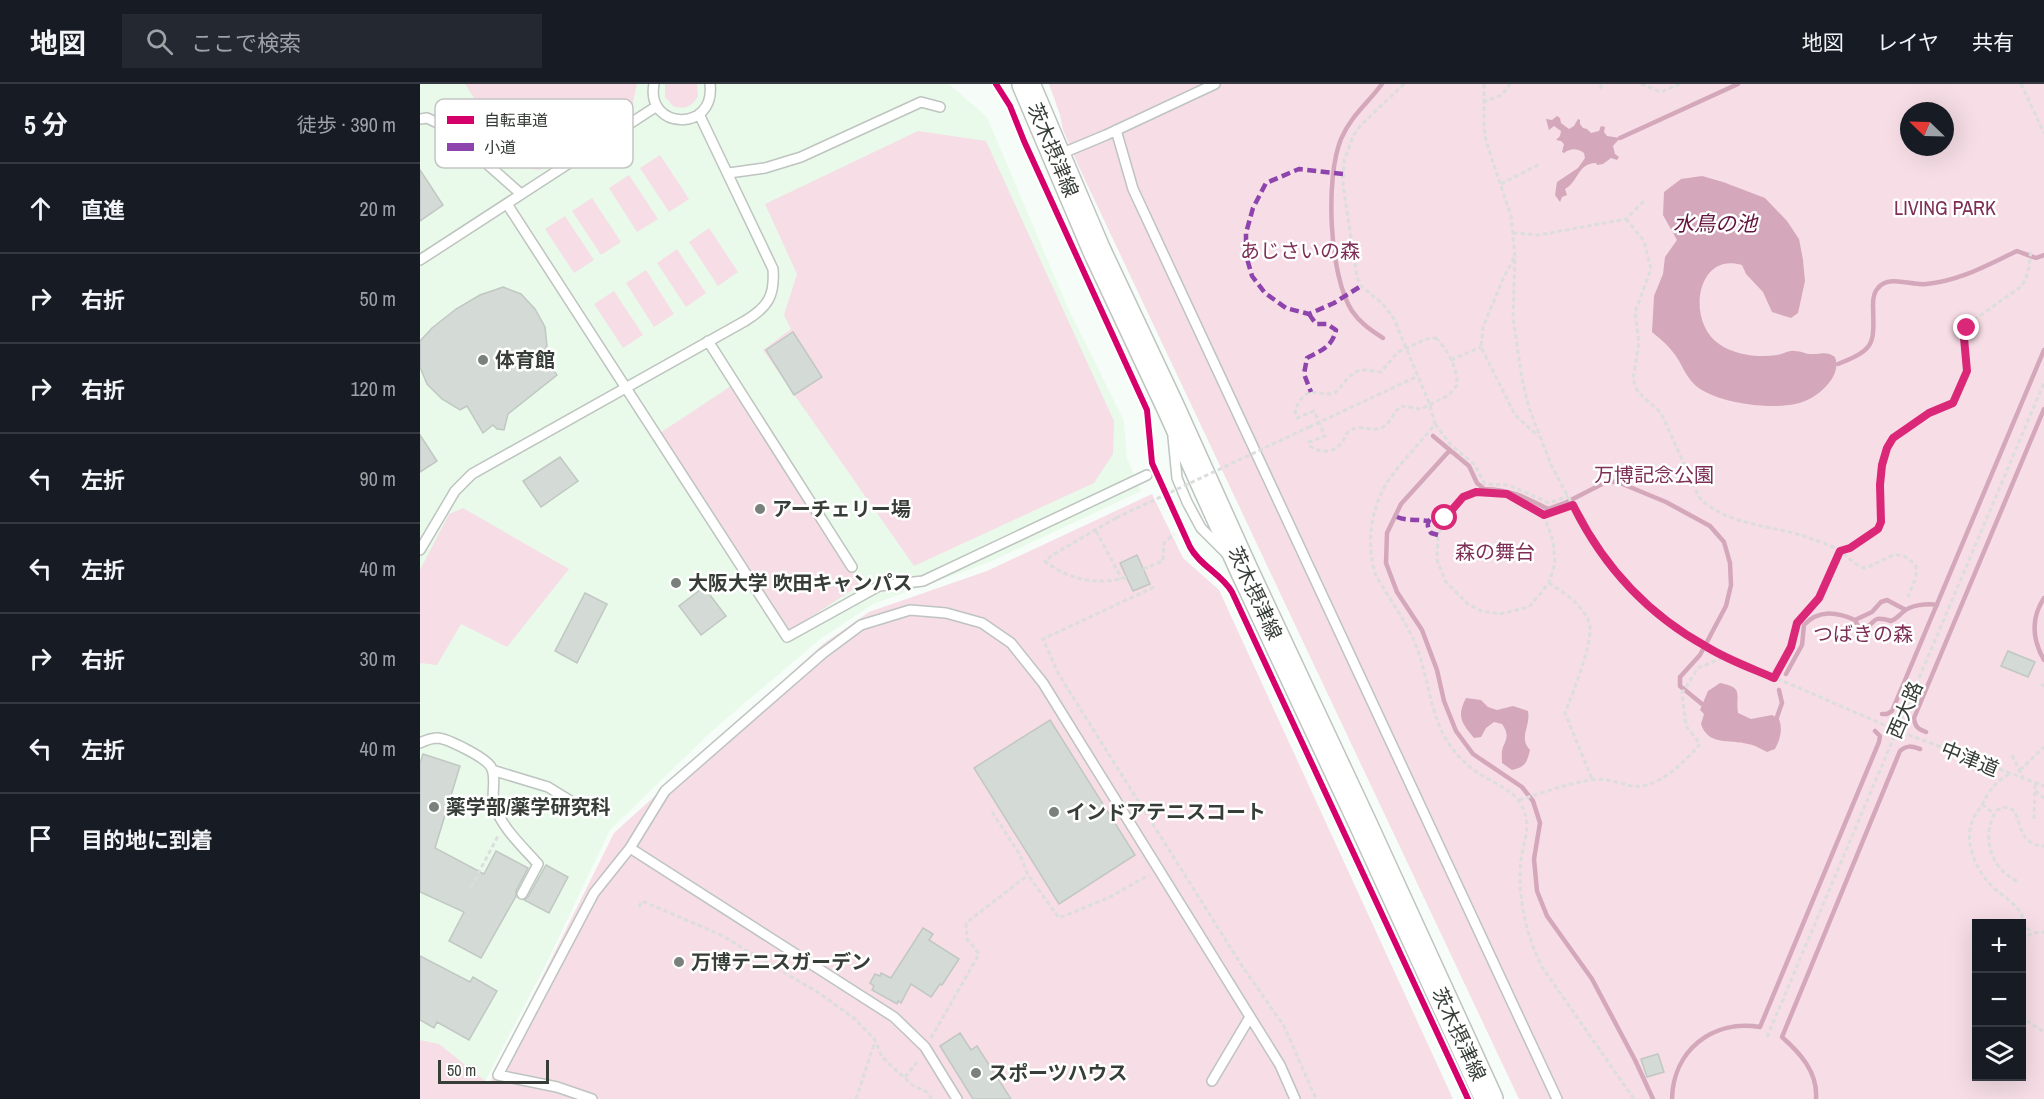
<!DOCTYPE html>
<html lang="ja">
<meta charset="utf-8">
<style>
:root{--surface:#171b24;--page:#242831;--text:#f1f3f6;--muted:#9ea1a6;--line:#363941}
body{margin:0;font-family:"Archivo Narrow","Noto Sans JP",sans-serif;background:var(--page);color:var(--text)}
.controls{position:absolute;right:18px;bottom:18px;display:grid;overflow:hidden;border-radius:0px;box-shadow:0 6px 24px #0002}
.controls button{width:54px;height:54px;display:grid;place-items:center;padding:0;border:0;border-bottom:2px solid var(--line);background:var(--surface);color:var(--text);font:30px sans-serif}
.compass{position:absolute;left:1480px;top:18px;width:54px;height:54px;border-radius:50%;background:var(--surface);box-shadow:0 6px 24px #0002;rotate:293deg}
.scale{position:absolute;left:18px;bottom:15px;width:111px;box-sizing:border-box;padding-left:6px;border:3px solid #373e38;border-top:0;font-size:16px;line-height:21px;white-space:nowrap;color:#373e38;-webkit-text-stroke:4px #fff;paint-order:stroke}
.stop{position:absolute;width:18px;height:18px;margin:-14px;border:4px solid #db2777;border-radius:50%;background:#fff}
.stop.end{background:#db2777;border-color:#fff;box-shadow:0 2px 6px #0008}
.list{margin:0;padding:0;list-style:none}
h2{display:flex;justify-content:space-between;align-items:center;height:78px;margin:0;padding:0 24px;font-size:26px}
h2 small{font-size:20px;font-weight:400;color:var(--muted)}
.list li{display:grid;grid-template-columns:39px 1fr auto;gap:18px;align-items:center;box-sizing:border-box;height:90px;padding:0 24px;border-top:2px solid var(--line)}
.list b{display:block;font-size:22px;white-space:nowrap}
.list em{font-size:20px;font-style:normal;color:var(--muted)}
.icon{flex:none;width:33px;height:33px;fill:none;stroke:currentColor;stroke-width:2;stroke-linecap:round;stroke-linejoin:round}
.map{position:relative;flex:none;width:1624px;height:1015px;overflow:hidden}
header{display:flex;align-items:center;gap:36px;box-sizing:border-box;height:84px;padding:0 30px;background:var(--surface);border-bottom:2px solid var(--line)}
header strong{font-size:28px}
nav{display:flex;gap:33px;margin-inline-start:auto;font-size:21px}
.search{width:420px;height:54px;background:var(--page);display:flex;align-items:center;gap:15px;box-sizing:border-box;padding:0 21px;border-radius:0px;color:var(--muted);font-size:22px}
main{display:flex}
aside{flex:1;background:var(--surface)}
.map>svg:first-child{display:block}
.built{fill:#e9faeb}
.green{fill:#f6dde6;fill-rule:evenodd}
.water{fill:#d4a8ba}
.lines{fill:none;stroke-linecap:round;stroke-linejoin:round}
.stream{stroke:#d4a8ba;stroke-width:4.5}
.building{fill:#d4dad5;stroke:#c1c7c2;stroke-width:1.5}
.lane-casing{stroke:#bec4bf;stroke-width:12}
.primary-casing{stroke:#bec4bf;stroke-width:30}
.path{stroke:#dcdedd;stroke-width:3;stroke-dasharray:4.5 3;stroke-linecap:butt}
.lane{stroke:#fefffe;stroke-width:9}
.primary{stroke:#fefffe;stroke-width:27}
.path-bridge{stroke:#dcdedd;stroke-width:3;stroke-dasharray:4.5 3;stroke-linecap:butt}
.quiet{stroke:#8e44ad;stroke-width:4.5;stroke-dasharray:9 4.5;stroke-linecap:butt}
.cycleway-casing{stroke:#fff;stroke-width:10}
.cycleway{stroke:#d6006c;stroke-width:6}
.route{stroke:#db2777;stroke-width:8}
.poi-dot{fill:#7a807b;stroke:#fff;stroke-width:2}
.labels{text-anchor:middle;stroke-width:5;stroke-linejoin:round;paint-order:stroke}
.street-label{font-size:20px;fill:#373e38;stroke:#fff}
.park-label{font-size:20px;fill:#7e2f56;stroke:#fff}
.poi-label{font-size:20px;font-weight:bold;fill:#373e38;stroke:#fff;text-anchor:start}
.water-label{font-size:21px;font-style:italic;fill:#63153e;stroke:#fff}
.key{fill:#fff;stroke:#c3c5c3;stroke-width:1.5}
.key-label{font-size:16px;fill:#373e38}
</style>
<header>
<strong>地図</strong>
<div class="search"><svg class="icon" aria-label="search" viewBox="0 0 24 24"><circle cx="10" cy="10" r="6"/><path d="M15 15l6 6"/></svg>ここで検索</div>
<nav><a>地図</a><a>レイヤ</a><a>共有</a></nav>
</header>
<main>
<aside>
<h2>5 分<small>徒歩 · 390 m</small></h2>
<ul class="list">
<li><svg class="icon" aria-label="ahead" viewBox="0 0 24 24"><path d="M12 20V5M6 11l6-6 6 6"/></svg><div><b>直進</b></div><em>20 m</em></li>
<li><svg class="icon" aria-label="right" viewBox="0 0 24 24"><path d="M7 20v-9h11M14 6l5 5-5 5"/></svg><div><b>右折</b></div><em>50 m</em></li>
<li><svg class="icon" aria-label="right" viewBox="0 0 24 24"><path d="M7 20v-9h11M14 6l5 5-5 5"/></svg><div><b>右折</b></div><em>120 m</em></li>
<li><svg class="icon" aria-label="left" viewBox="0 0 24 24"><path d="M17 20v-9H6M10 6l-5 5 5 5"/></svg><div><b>左折</b></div><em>90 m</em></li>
<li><svg class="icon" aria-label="left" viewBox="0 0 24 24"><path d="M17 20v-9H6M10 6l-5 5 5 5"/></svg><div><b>左折</b></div><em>40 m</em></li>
<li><svg class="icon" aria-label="right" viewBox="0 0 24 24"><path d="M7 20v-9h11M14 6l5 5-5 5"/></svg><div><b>右折</b></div><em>30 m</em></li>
<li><svg class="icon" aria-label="left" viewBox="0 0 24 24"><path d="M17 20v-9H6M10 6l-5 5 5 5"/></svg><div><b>左折</b></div><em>40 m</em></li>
<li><svg class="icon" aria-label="arrive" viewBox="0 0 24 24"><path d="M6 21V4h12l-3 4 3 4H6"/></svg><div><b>目的地に到着</b></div></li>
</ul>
</aside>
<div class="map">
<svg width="1624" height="1015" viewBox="0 0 1624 1015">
<rect width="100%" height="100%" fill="#f6fcf7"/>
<path class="built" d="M0 0H529L567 33 648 224 704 337 707 374 721 407 570 478 453 520 399 556 293 646 190 746 125 882 58 1011 0 1003Z"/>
<path class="green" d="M45 0H217L212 23 120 86 100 84Z
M245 0H277L278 12C272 23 264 26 253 22L245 13Z
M629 0H1624V1015H1099L658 81 643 46 640 31ZM1489 27H1525V63H1489ZM1556 840H1602V992H1556Z
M498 47 566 57 694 337 693 370 674 399 494 482 343 266 371 245 364 231 377 190 345 120Z
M240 71 269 115 249 128 220 84Z
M209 91 238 135 217 148 189 104Z
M172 114 201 158 181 171 152 127Z
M145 132 174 176 154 189 125 145Z
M289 144 318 188 298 202 269 158Z
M257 165 286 209 266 223 237 179Z
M226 186 254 230 234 243 206 199Z
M194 207 223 251 203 264 174 220Z
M311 302 440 501 369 547 240 349Z
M732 410 763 474 799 506 1033 1015H0V956L19 960 69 1000 194 749 403 560 449 528 567 487Z
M43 424 149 485 87 563 41 540 17 581 0 579V486L29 430Z"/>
<path class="water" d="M1137 32 1140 34 1141 39 1149 45 1154 42 1158 35 1160 36V40L1163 44 1167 45 1171 49 1179 47 1181 42 1185 43 1184 48 1187 52 1200 54 1193 62 1195 70 1199 73 1197 76 1191 74 1183 80 1177 81 1176 79C1157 80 1159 97 1145 105L1147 111 1142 113 1140 118 1135 111 1137 98 1158 84 1165 74 1164 69C1157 64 1151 64 1144 69L1142 68 1144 60 1141 57 1136 56 1140 52 1141 47 1134 42 1129 46 1126 35 1132 36Z
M1282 92 1303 98 1345 114 1367 137 1379 155 1383 176 1385 197 1378 229 1371 234 1352 228 1343 208 1326 190 1322 181C1276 167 1266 238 1299 260 1315 271 1339 274 1357 271 1364 270 1369 266 1375 267 1382 267 1387 271 1393 270 1402 270 1407 267 1415 273 1420 286 1411 299 1400 308 1396 311 1390 315 1385 317 1359 328 1296 320 1275 301 1265 292 1261 277 1252 267 1247 260 1239 254 1232 248L1234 212 1243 190 1245 173 1257 156 1243 131 1244 108 1261 95Z
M1300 599C1325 604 1315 610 1318 629L1331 635 1352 631 1359 635C1363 645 1360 656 1355 665L1347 668C1341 665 1335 661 1328 660 1310 655 1288 662 1281 640L1284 630 1280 626 1288 607Z
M1046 614 1061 616 1068 623 1077 626 1093 622 1108 627C1111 642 1098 654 1110 666 1107 679 1105 683 1092 686L1082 679C1082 674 1081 668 1083 663 1087 654 1089 650 1082 640L1074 638 1066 644 1061 653 1054 654C1042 639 1036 633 1046 614Z"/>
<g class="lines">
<path class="stream" d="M962 0C948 19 930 33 921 55 905 94 909 191 932 227 940 239 951 246 963 254
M1200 54 1318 0
M1418 280C1456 265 1454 260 1453 221 1453 215 1454 208 1458 204 1469 190 1492 202 1506 200 1540 197 1567 181 1597 167L1616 174 1624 171
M1013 352 1049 382 1057 399 1064 405C1091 406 1103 412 1128 425L1147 418 1188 397 1200 399 1246 418 1290 442 1304 458 1310 479 1311 501 1306 522 1280 571 1260 593V602L1282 620
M1030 366 981 420 967 449 966 479 977 508 1002 546 1017 586 1024 617 1036 647 1053 670 1102 703 1113 717 1120 739 1114 775 1117 807 1127 832 1172 895 1215 976 1233 1015
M1624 514C1611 534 1612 555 1624 576
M1435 536 1452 528 1461 518 1467 516 1484 525
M1366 590 1382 561 1384 541C1399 525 1417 528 1435 536L1439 544 1446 545C1456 535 1455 532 1471 537 1477 535 1478 532 1483 528 1490 521 1508 519 1517 521
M1462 630H1467L1472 627 1624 266
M1357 633 1362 619 1359 606
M1506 648C1498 645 1495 643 1494 634L1624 325
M1252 1015C1253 967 1292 935 1340 943L1459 658 1460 652 1455 647
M1396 1015C1398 988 1380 969 1362 953L1480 667C1487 661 1491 662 1500 665"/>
</g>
<path class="building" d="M0 86 23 121 0 137Z
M83 203 101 210 115 225 125 243 127 262 122 270 137 291 88 330 84 346 77 345 73 341 63 349 47 322 40 326 22 315 7 300 0 283V257L12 244 36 225 60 211Z
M373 248 402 293 374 311 346 266Z
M0 351 17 377 0 388Z
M140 373 158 397 121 423 103 397Z
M717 471 730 500 713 507 700 479Z
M284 503 306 532 281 551 259 522Z
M165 509 187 520 157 579 135 567Z
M1588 567 1615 578 1608 593 1581 582Z
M630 636 715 771 639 820 554 684Z
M3 670 40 682 15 764 64 790 76 767 108 784 96 807V812L61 874 29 857 44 828 0 808V679Z
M126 781 148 793 129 829 104 816 108 813Z
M503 844 513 850 509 856 539 875 522 901 520 900 511 913 491 900 481 919 478 917 477 920 452 906 454 902 450 899 455 890 460 892 461 889 471 894Z
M0 872 50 898 53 893 77 907 49 956 17 938 14 944 0 936Z
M540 949 551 966 557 962 591 1015H553L520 962Z
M1238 970 1244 988 1227 993 1221 975Z"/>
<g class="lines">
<g class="lane-casing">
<path id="lane" d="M234 0C225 46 296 49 290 0
M0 35 7 34 24 42 101 110
M696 46 713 105 1137 1015
M638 71 686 51 795 0
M309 89 345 84 381 73 501 18 520 23
M87 120 367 553 459 502 503 497 727 391
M0 176 237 22
M288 257 432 483
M753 353 757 394 767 418 781 444 807 470
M0 466 35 407 52 390 325 237C348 223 355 212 353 185L279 30
M0 659C6 656 11 654 18 654 28 655 65 673 71 683 77 693 71 709 74 720 81 743 102 762 118 780L102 810
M72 686 128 703 167 727
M792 997 830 933
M172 1015 137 1003 78 991 174 809 210 764
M537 1015 505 963 474 933 210 764 245 707 402 570 441 541 490 526 526 529 562 539 591 559 623 599 860 981 875 1015"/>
</g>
<g class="primary-casing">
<path id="primary" d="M606 0 677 167 750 322 824 486 944 742 1069 1015"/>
</g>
<path class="path" d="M984 0 941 41 933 52 924 77 923 101 937 193 941 202 963 220 974 235 1010 321 1015 340C1001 358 984 375 970 394 951 421 945 461 956 492 969 514 985 536 995 559 1010 595 1009 638 1036 669 1043 677 1051 685 1060 690 1077 701 1097 707 1104 727 1111 743 1103 760 1101 776 1097 812 1106 851 1122 883L1214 1015
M1064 0V42L1066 57 1091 132 1095 172 1093 234 1102 295 1109 324 1132 383 1170 453 1191 483 1215 511 1243 535 1289 565 1476 646 1624 702
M1221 0 1241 8 1260 0
M1601 0 1624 49
M1180 5 1182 0
M1063 18 1082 11 1090 0
M1081 100 1120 80
M1206 135 1224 157 1231 185 1215 228 1219 259 1213 295 1218 308 1241 329 1279 413C1306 443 1358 441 1392 455 1400 458 1410 461 1418 466 1427 471 1431 479 1444 484 1467 478 1476 459 1496 482V493L1488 513
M1093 149 1119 151 1206 135 1226 115
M1094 174 1083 195 1063 243 1061 263 1095 331 1118 352
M1016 254C1028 266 1037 283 1037 301L1029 311 1001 325 981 322C973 328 971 338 963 343 952 349 941 340 931 346 926 348 925 353 923 357 915 369 901 370 890 362L889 358 905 352 894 327 877 334 875 326C886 301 893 310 913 310 925 302 928 286 945 286 950 286 956 288 961 288L978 268 1006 255Z
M1031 276 1061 263
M1015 340 1031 361 1054 380 1065 400 1089 401 1129 419 1148 412
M889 343 998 292
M1124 431 1087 410 1056 408 1043 413 1025 434 1018 451 1017 476 1026 498 1048 520 1061 527 1080 530 1109 523 1129 499 1135 479 1133 457 1124 431 1152 421
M696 434 634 470 625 477C648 496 679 502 707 493
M676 447 702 495
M723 485 743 477 744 459 754 450
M1129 499C1143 508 1163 521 1169 538 1175 556 1152 610 1145 629L1172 695
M734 503 623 555 639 591 822 882 864 942 896 1015
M1354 594 1371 563 1377 539 1399 514 1420 467 1430 464 1458 445 1461 438 1460 401 1463 381 1467 364 1473 354 1509 329 1533 319C1538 309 1547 295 1548 284 1548 267 1539 253 1551 238L1602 202 1608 189 1611 167
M1621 600 1624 602
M1592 671 1604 696
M1600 686 1624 663
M1589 690C1574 700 1570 705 1562 721 1558 727 1553 733 1551 741 1546 759 1554 780 1565 794 1574 807 1589 814 1598 825 1605 833 1601 839 1612 849
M1615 707 1624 714
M1099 716C1122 709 1146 700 1170 696 1184 693 1198 699 1211 702 1237 706 1265 678 1280 660L1266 642 1262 609 1278 584 1305 573
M1562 720 1574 730
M572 728 600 771 608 791 639 834 688 814 729 791
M1614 735 1615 699
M1597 797C1570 784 1560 751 1577 726 1608 712 1588 761 1624 762
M51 803 79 750
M219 823 222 817 299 850 399 909 435 935 455 956 462 973 492 1001 507 1008 512 1015
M1602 857 1612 849 1624 848
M1602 931 1604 935 1624 948
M1347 953 1624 299
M511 954 559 870 547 855 546 839 608 791
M485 993 499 976
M436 1015 455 957"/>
<use href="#lane" class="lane"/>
<use href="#primary" class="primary"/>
<path class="path-bridge" d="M696 434 889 343"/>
<path class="quiet" d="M923 90 879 85 846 99 833 124 826 149V171L832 192 845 209 866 224 889 230 914 219 941 202
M889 230 896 240H907L916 246C912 263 902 266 887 274L884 290 891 308
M977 433C987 437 997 435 1008 437
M1018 451 1011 449C1007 442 1006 439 1012 433L1025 434"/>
<g class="cycleway-casing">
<path id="cycleway" d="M576 0 590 22 604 57 727 326 732 379 770 463C780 482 802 490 812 508L1048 1015"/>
</g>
<use href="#cycleway" class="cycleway"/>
</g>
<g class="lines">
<path class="route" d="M1025 434 1043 413 1056 408 1087 410 1124 431 1153 421C1183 482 1227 530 1287 563 1308 576 1331 584 1354 594L1371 563 1377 539 1399 514 1420 467 1430 464 1458 445 1461 438 1460 401 1462 381 1467 364 1473 354 1509 329 1533 319 1547 287 1544 254 1547 244"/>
</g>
<g class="poi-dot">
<circle cx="63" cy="276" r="6"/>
<circle cx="340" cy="425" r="6"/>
<circle cx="256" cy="499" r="6"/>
<circle cx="14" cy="723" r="6"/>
<circle cx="634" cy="728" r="6"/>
<circle cx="259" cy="878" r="6"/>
<circle cx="556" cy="989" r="6"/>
</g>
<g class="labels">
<g class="street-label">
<text transform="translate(633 66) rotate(67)" y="7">茨木摂津線</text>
<text transform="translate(835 509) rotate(65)" y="7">茨木摂津線</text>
<text transform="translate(1485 626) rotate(-67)" y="7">西大路</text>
<text transform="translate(1550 675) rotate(22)" y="7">中津道</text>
<text transform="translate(1039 950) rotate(65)" y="7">茨木摂津線</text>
</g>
<g class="park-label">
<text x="1525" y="131">LIVING PARK</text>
<text x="880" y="174">あじさいの森</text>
<text x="1234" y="398">万博記念公園</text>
<text x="1075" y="475">森の舞台</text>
<text x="1443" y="557">つばきの森</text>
</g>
<g class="poi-label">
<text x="75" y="283">体育館</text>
<text x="352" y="432">アーチェリー場</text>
<text x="268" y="506">大阪大学 吹田キャンパス</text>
<text x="26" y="730">薬学部/薬学研究科</text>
<text x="646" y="735">インドアテニスコート</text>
<text x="271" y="885">万博テニスガーデン</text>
<text x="568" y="996">スポーツハウス</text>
</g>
<g class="water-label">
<text x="1295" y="147">水鳥の池</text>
</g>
</g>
<rect x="15" y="15" width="198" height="69" rx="9" class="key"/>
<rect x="27" y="32" width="27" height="8" fill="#d6006c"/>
<rect x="27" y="59" width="27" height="8" fill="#8e44ad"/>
<g class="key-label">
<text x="64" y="42">自転車道</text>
<text x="64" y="69">小道</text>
</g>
</svg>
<div class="controls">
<button>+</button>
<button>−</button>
<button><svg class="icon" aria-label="layers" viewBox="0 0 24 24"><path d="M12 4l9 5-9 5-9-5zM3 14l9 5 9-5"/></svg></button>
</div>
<svg class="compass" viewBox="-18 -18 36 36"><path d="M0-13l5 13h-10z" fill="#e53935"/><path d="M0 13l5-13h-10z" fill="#9ea1a6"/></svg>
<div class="scale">50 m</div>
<div class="stop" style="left:1025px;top:434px"></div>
<div class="stop end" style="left:1547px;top:244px"></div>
</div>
</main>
